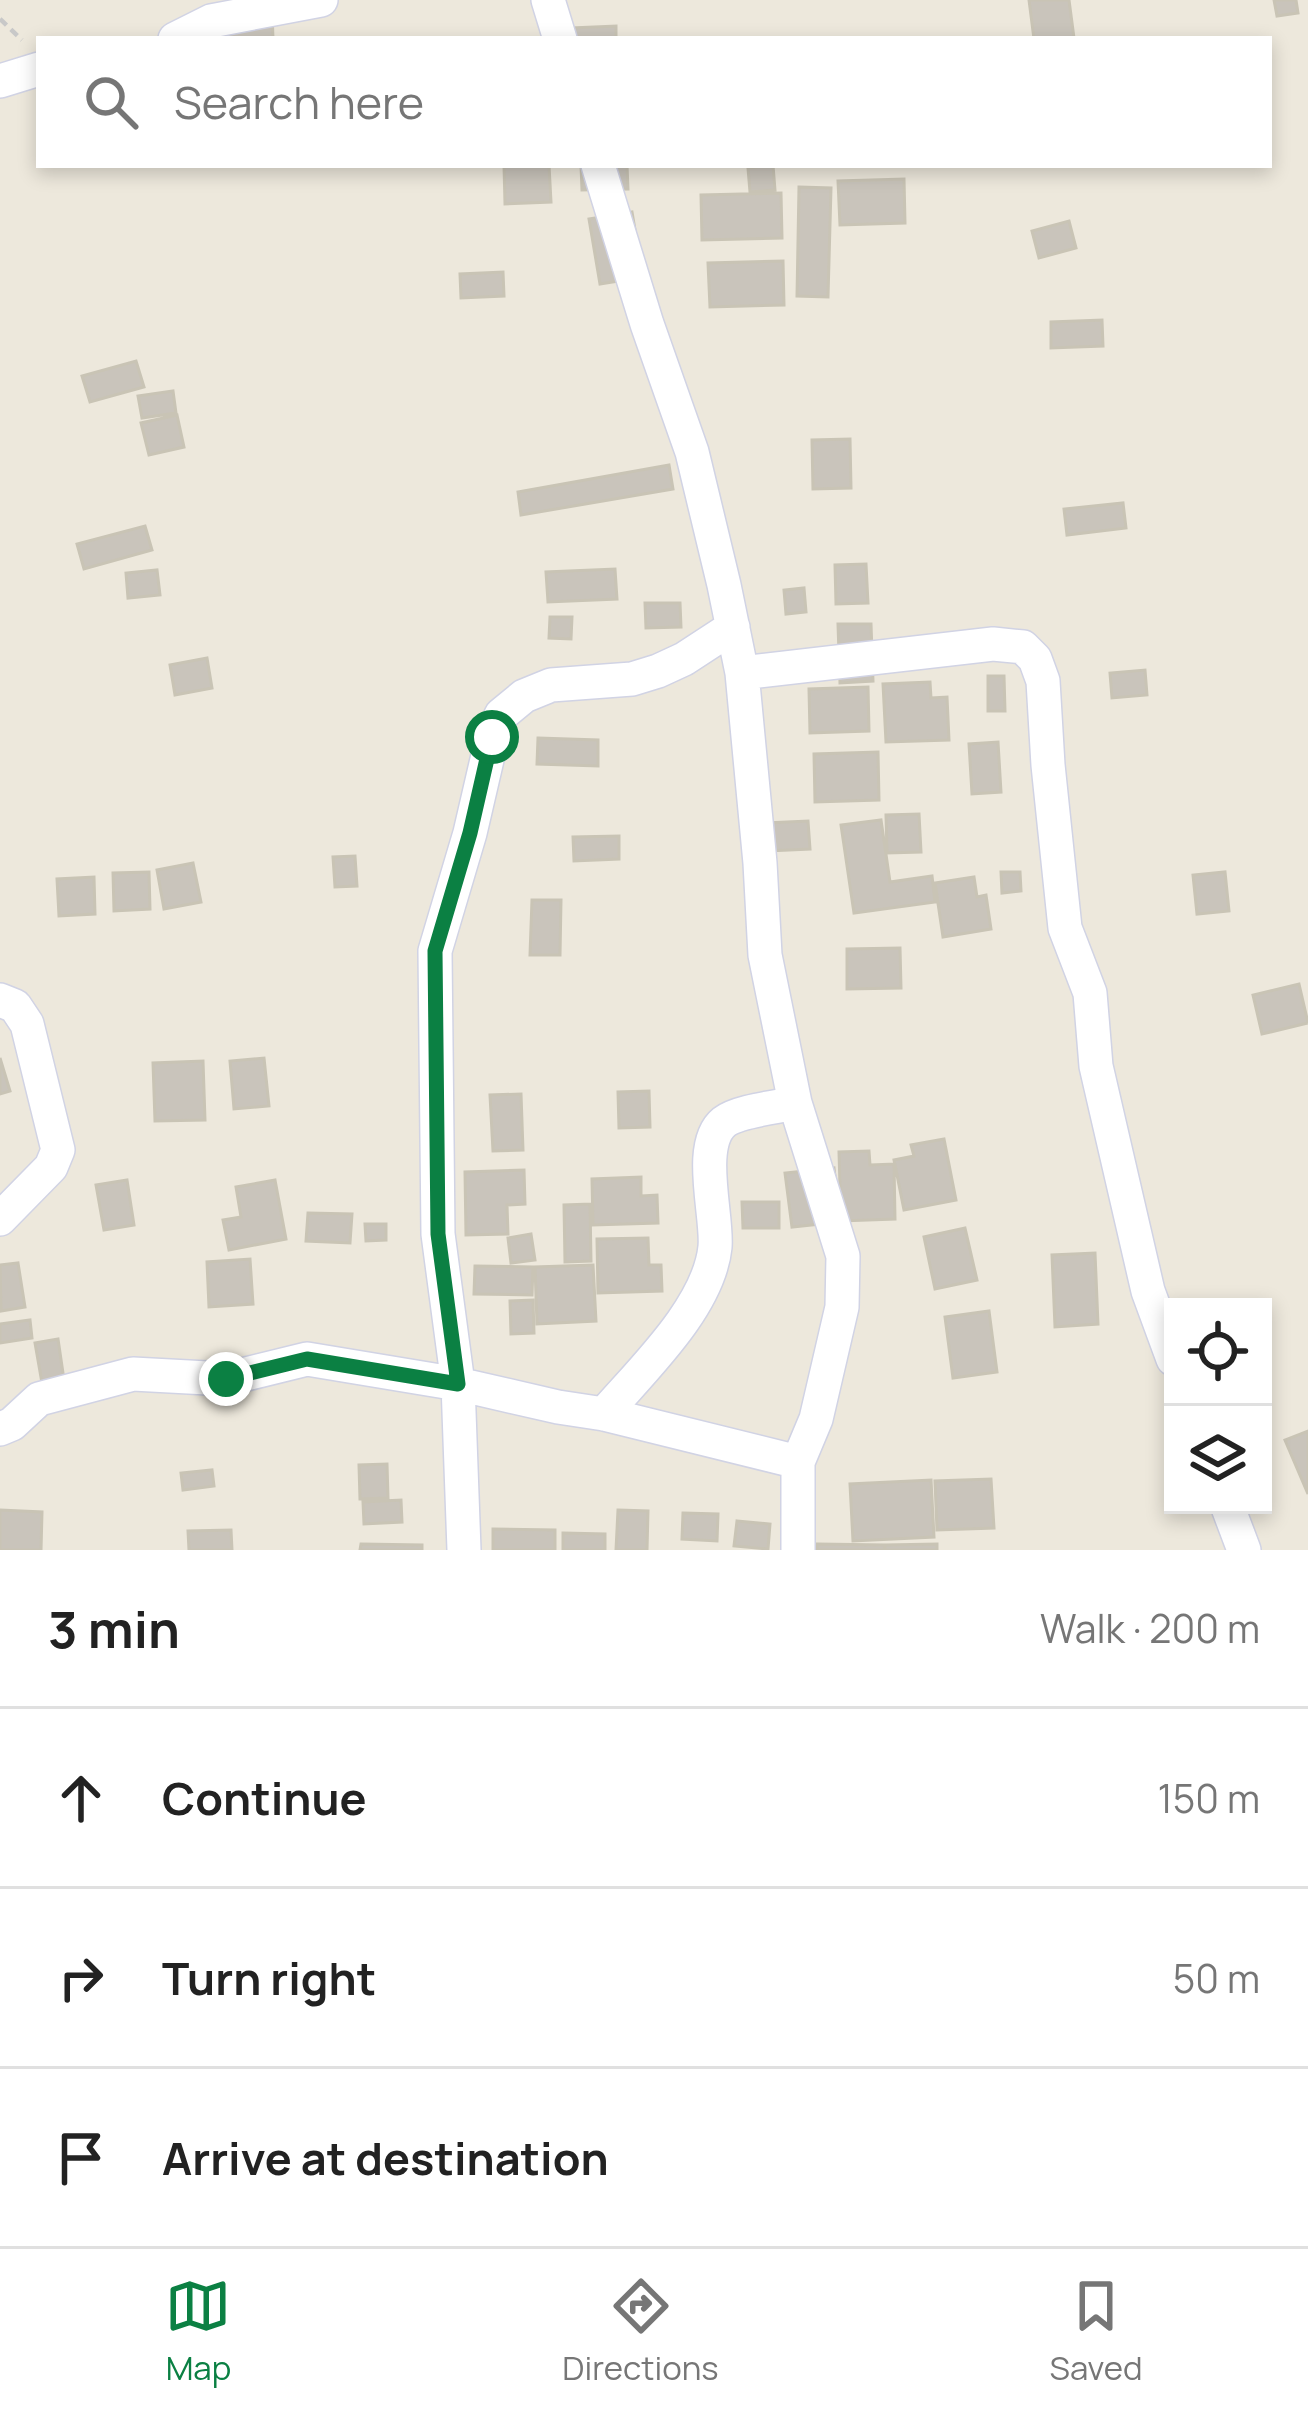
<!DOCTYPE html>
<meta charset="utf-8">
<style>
:root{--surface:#fff;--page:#f6f6f6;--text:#222;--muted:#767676;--line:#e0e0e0;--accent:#0b8043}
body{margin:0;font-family:Manrope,sans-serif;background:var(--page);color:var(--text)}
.controls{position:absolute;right:36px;bottom:36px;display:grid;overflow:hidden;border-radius:0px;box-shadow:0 6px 18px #0003}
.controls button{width:108px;height:108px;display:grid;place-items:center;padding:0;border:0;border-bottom:3px solid var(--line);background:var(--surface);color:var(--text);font:60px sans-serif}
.stop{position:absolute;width:36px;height:36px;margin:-27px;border:9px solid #0b8043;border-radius:50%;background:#fff}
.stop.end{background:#0b8043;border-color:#fff;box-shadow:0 3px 12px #0008}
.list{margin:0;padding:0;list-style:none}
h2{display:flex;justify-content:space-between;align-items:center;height:156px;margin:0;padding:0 48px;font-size:51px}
h2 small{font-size:39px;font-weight:400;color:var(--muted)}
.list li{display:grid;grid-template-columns:78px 1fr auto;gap:36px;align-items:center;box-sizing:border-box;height:180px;padding:0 48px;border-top:3px solid var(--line)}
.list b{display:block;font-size:45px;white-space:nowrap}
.list em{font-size:39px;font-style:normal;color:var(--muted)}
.icon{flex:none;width:66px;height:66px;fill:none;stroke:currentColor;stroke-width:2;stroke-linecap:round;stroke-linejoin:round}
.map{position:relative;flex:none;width:1308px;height:1550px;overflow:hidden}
.search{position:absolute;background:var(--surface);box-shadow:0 6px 18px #0003;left:36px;right:36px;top:36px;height:132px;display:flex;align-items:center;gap:30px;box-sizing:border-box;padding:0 42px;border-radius:0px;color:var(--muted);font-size:45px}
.sheet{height:696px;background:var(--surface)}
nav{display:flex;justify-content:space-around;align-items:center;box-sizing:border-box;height:168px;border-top:3px solid var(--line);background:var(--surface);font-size:33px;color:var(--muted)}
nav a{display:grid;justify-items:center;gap:6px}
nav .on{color:var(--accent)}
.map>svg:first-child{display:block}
.building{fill:#c9c4bb;stroke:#c9c4b5;stroke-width:3}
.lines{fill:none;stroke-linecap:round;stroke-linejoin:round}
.minor-casing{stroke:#d1d3e4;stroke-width:36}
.path{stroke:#c8c8c8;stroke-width:4.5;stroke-dasharray:9 6;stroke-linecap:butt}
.minor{stroke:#fff;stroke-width:33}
.route{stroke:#0b8043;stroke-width:15}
</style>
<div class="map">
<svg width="1308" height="1550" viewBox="0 0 1308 1550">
<rect width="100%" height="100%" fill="#ede8dc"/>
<path class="building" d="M1029 0H1069L1074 38 1034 39Z
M1274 0H1296L1298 13 1277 16Z
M272 11 273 39H230L229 12Z
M616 26V39H548V29Z
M504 165H549L551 202 505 204Z
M581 165H627L628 189 582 190Z
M773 165 775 190 750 192 748 168Z
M904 179 905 223 840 225 838 181Z
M799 187 831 188 828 297 797 296Z
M781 193 782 238 702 240 701 195Z
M632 212 643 277 600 284 589 219Z
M1069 221 1076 248 1039 258 1032 231Z
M783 261 784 305 710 307 708 263Z
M503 272 504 296 461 298 460 274Z
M1102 320 1103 346 1051 348V322Z
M136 361 144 387 90 402 82 376Z
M173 391 176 413 142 418 138 396Z
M177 415 184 447 149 455 141 423Z
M850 439 851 488 813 489 812 440Z
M669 465 673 489 521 515 518 492Z
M1123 503 1126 528 1067 535 1064 509Z
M145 526 152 550 84 569 77 544Z
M866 564 868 603 836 604 835 565Z
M615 569 617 599 548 602 546 572Z
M157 570 160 595 128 598 126 573Z
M804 588 806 612 786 614 784 590Z
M645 603H680L681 627 646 628Z
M550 617H572L571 639 549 638Z
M838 624H871L873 681 840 683Z
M207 658 212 688 175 695 170 665Z
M1145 670 1147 695 1112 698 1110 673Z
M988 676H1004L1005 711H988Z
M930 682 931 698 947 697 949 740 886 742 883 684Z
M868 687 869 731 810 733 809 689Z
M538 738 598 740V766L537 764Z
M998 742 1001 792 972 794 969 744Z
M878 752 879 800 815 802 814 754Z
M919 814 921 852 887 853 886 815Z
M881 820 890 882 932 876 935 902 854 913 841 825Z
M808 821 810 849 768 851 766 823Z
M619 836V859L574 861 573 837Z
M355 856 357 886 335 887 333 857Z
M193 863 201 902 164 909 157 870Z
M149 872 150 909 114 911 113 873Z
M1001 872H1020L1021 891 1002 893Z
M1225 872 1229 911 1197 914 1193 875Z
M94 877 95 914 59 916 57 879Z
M974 877 977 897 986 895 991 929 943 937 935 883Z
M532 900H561L560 955H530Z
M900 948 901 988 847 989V949Z
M1299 984 1308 1023 1262 1034 1253 995Z
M0 1058 10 1091 0 1094Z
M264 1058 269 1106 234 1109 230 1061Z
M203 1061 205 1120 155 1121 153 1063Z
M649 1091 650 1127 619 1128 618 1092Z
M521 1094 523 1150 493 1151 490 1095Z
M944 1139 956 1200 904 1210 894 1160 914 1156 911 1145Z
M869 1151 870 1165 894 1164 895 1219 841 1221 839 1152Z
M834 1168 840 1222 792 1227 785 1173Z
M524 1170 525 1204 507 1205 508 1234 466 1235 465 1172Z
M641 1177V1196L657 1195 658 1223 593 1225 592 1179Z
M127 1180 134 1225 104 1230 96 1185Z
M275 1180 286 1239 229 1250 223 1220 241 1217 236 1187Z
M742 1202H779V1228H743Z
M590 1204 591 1261 565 1262 564 1205Z
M308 1213 352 1214 350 1243 306 1241Z
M365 1224H386V1240L366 1241Z
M965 1228 977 1280 935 1289 924 1237Z
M531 1234 535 1260 511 1263 508 1238Z
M648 1238 649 1265H661L662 1291 598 1293 597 1239Z
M1095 1253 1098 1324 1055 1327 1052 1255Z
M250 1259 253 1304 209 1307 207 1262Z
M18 1263 25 1307 1 1311 0 1265Z
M593 1265 596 1321 537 1324 535 1267Z
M475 1266 533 1267 532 1295 474 1294Z
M533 1300 534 1333 511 1334 510 1301Z
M989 1311 997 1372 953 1378 945 1317Z
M30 1320 32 1338 0 1343V1324Z
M58 1339 64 1380 42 1383 35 1343Z
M1308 1431V1494L1285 1440Z
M387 1464 388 1498 360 1499 359 1465Z
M212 1470 214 1486 183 1490 181 1473Z
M991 1479 994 1528 937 1530 935 1481Z
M931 1480 934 1537 853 1541 850 1484Z
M401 1500 402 1522 364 1524 363 1502Z
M0 1510 42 1512 41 1550H0Z
M618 1510 648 1511 647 1550H616Z
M683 1513 718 1514 717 1541 682 1539Z
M737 1521 770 1524 768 1549 734 1546Z
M493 1529 555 1530V1550H493Z
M231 1530 232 1550H189L188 1531Z
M563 1533 605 1534V1550H563Z
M361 1544 422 1545V1550H360Z
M817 1544 885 1545 884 1550H817Z
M937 1544V1550H885V1545Z"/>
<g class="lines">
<g class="minor-casing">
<path id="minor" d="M548 0 560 39
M175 39 211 21 321 0
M0 81 39 69
M598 165 647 324 692 452 724 585 742 673 760 863 765 955 795 1103 843 1256 842 1307 816 1419 798 1462V1550
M742 673 993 644 1023 647 1035 659 1043 681 1048 765 1065 928 1090 993 1096 1066 1148 1291 1173 1359
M0 1000 15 1006 27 1024 58 1150 51 1167 0 1219
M604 1414C642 1370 709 1307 715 1247 718 1216 696 1145 724 1122 738 1111 778 1107 795 1103
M0 1429 12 1424 39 1399 133 1374 226 1379 307 1359 458 1384 558 1407 604 1414 798 1462
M1227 1505 1244 1550
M464 1550 458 1384 438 1234 435 951 470 833 492 738 501 715 524 696 551 685 632 679 658 671 684 659 733 627"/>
</g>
<path class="path" d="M0 19 22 40"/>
<use href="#minor" class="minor"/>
</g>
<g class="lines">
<path class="route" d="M226 1379 307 1359 458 1384 438 1234 435 951 470 833 492 737"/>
</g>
</svg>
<div class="controls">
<button><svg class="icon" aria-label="locate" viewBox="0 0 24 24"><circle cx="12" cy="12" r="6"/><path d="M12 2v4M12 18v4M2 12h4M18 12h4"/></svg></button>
<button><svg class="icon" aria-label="layers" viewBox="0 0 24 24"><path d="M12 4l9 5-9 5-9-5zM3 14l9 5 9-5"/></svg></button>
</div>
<div class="stop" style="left:492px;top:737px"></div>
<div class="stop end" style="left:226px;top:1379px"></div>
<div class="search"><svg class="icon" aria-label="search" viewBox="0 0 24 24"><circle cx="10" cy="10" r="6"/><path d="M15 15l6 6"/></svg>Search here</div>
</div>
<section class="sheet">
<h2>3 min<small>Walk · 200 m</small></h2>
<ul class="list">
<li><svg class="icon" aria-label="ahead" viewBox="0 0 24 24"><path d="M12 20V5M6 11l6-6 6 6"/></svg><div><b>Continue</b></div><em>150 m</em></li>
<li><svg class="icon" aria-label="right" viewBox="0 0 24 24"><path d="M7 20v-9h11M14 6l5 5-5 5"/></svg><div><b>Turn right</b></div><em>50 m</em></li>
<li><svg class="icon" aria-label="arrive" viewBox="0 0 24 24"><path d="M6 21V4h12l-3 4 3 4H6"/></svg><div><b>Arrive at destination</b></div></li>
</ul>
</section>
<nav>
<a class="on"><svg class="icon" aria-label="map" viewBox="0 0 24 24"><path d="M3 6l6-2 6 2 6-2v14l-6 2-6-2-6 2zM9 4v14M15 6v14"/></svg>Map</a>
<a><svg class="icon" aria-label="directions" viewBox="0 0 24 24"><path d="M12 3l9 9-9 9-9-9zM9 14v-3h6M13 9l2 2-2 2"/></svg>Directions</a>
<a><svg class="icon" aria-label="saved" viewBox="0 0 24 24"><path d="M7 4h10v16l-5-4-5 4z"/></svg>Saved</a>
</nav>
